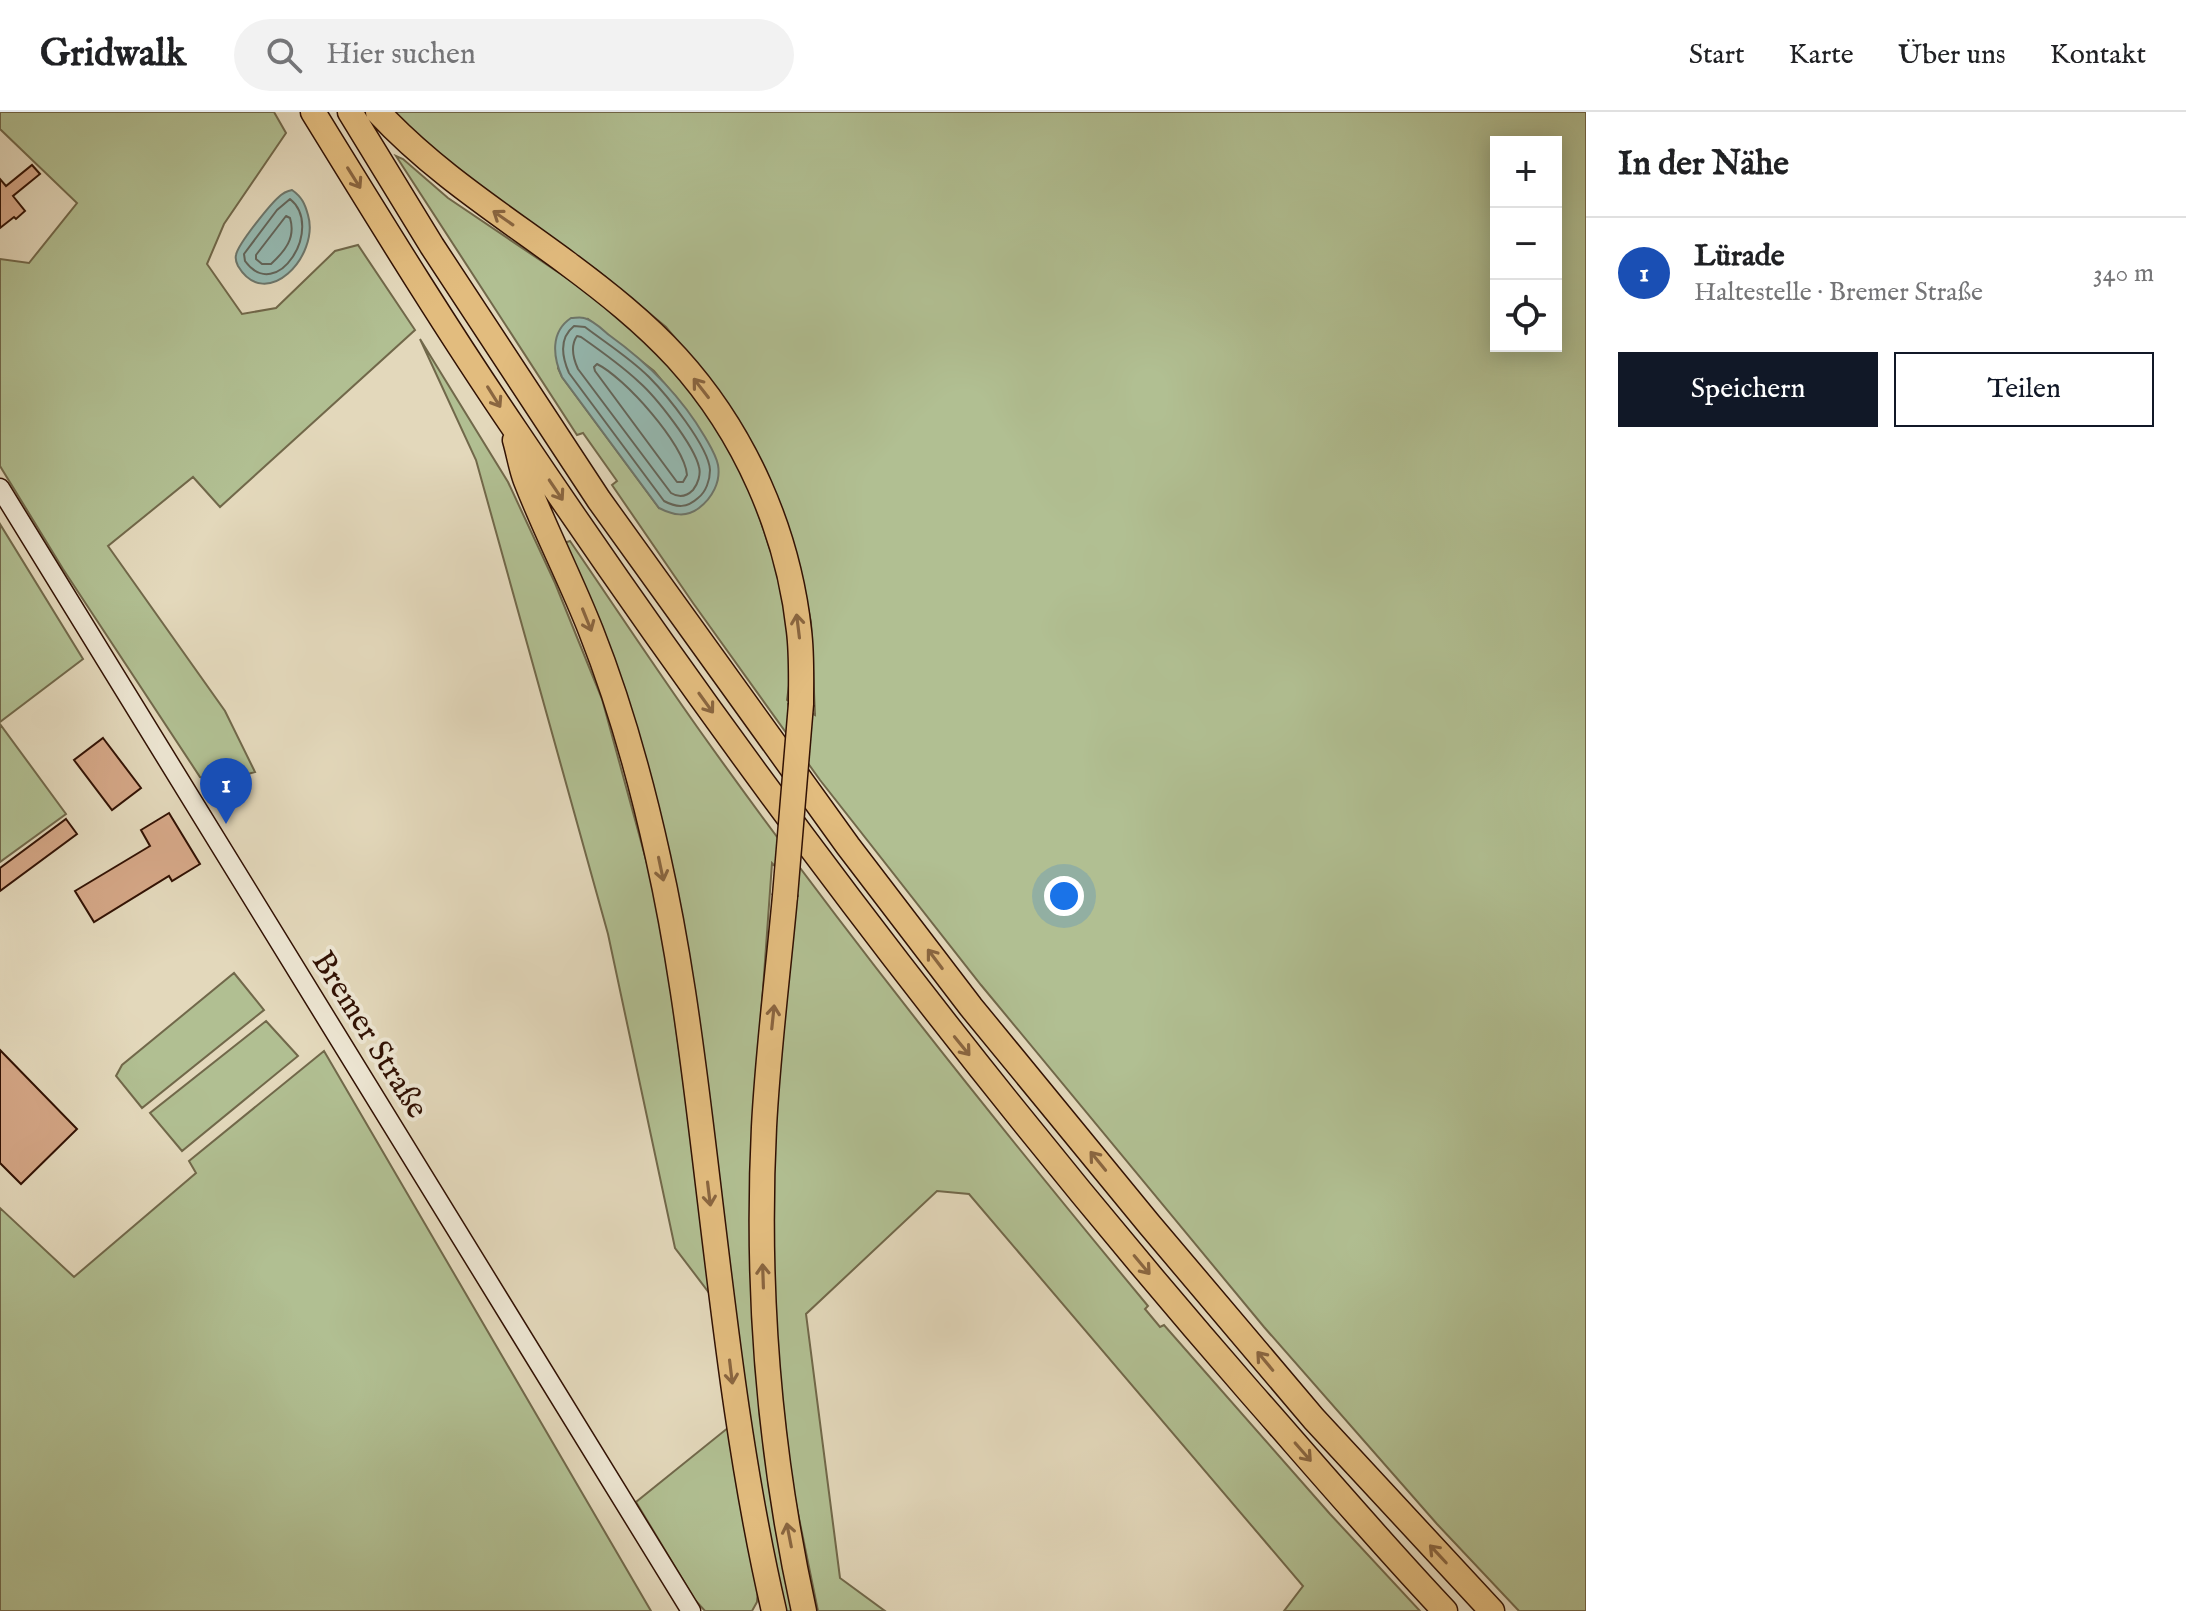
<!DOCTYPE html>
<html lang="de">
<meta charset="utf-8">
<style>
:root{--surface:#fff;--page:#f2f2f2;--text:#202124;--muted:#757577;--line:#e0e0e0;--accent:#111827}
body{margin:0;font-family:"IM FELL English",serif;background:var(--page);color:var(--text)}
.controls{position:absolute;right:24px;top:24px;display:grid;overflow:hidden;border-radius:0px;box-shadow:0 4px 20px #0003}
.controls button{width:72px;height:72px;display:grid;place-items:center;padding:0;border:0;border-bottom:2px solid var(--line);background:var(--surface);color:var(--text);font:40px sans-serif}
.you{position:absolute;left:1064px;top:784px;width:28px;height:28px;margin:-20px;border:6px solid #fff;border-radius:50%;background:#1a73e8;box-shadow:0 0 0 12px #1a73e833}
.badge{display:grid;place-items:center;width:52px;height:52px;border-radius:50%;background:var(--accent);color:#fff;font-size:26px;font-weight:700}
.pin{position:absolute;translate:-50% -66px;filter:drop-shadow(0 2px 4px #0008)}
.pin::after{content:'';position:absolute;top:42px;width:28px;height:24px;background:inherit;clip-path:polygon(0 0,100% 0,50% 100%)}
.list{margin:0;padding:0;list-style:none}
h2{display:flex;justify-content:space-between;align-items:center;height:104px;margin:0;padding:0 32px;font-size:34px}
h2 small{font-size:26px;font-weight:400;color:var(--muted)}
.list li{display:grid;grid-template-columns:52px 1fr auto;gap:24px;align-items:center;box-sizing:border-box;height:112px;padding:0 32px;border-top:2px solid var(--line)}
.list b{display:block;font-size:30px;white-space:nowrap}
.list p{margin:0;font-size:26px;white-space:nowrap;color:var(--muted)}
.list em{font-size:26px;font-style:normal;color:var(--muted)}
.actions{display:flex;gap:16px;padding:24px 32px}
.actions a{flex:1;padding:18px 0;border:2px solid var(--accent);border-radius:0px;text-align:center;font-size:28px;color:var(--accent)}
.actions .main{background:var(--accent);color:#fff}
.icon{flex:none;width:44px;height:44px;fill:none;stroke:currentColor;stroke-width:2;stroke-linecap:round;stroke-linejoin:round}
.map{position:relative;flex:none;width:1586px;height:1499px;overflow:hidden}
header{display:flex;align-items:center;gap:48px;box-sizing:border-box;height:112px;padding:0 40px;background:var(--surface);border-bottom:2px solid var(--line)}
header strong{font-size:38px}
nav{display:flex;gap:44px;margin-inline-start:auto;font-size:28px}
.search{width:560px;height:72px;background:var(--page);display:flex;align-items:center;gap:20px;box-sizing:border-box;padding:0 28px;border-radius:44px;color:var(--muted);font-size:30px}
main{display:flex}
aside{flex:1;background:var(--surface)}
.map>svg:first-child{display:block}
.green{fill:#b1bf92;stroke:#71684a;stroke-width:2;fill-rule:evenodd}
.water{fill:#95b9b1;stroke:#6d766b;stroke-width:2}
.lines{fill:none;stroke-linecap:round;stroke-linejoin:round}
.shore{stroke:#63655a;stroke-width:2}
.building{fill:#d5a787;stroke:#311103;stroke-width:2}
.secondary-casing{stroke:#311103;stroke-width:21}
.motorway-casing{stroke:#311103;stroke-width:27}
.secondary{stroke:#ede6d3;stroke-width:18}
.motorway{stroke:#e2bc7e;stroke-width:24}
.motorway-bridge-casing{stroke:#311103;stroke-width:27;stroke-linecap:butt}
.motorway-bridge{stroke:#e2bc7e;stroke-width:24}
.oneway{stroke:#8a6640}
.labels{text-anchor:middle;stroke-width:8;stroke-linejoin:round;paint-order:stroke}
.street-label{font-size:32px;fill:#311103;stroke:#ede6d3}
</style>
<header>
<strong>Gridwalk</strong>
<div class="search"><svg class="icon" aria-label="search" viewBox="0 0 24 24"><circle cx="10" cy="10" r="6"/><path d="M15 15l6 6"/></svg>Hier suchen</div>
<nav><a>Start</a><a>Karte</a><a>Über uns</a><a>Kontakt</a></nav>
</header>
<main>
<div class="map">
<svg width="1586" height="1499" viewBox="0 0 1586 1499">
<rect width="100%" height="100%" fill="#e3d8bb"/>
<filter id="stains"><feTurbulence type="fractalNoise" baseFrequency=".0025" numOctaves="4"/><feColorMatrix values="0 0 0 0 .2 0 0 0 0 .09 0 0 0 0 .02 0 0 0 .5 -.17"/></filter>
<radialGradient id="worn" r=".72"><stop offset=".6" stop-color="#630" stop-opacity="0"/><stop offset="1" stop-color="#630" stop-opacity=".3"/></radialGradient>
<path class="green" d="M0 0H274L286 21 224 112 207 152 242 202 276 196 335 139 358 133 415 218 220 395 193 365 108 434 225 599 255 660 220 670 200 665 63 457 0 354V147L29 151 77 91 0 17Z
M387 0H1586V1499H1519L1437 1412 1264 1215 981 873 820 668 693 491 612 373 617 369 583 321 577 323 396 44 403 47 448 86 583 177 630 214 665 250 700 291 728 333 754 389 775 452 785 498 791 559 787 588 815 603 811 510 798 448 720 281 666 215 597 158 510 104ZM1496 30H1556V234H1496ZM588 207 654 259 681 291 712 339 718 355 717 370 659 396 562 265 558 256Z
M420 227 508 370 555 471 602 587 660 799 713 1186 675 1136 608 822 476 348Z
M0 412 83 547 0 610Z
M570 429C613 492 656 557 700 619 841 817 993 1007 1148 1194L1145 1197 1160 1215 1164 1213 1330 1402 1420 1499H1284L1303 1474 969 1082 937 1079 806 1202 840 1466 885 1499H818L792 1372 776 1231 773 1114 775 1005 797 778 772 751 755 989 796 1499H783L760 1389 692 873 564 431Z
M0 612 66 702 0 750Z
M234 861 264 898 142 996 116 964 122 953Z
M266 909 298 944 182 1039 150 1001Z
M324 939 651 1499H0V1096L74 1165 196 1061 189 1049Z
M729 1315 758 1476 757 1490 752 1499H705L695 1488 636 1390Z"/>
<path class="water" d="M292 78C302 85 305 92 308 103 320 144 266 201 238 154 236 150 235 147 236 143 238 132 271 91 281 83 286 79 285 80 292 78Z
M571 206C575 206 580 205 584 206 593 208 602 217 609 223 648 251 681 284 705 325 710 334 716 343 718 353 721 370 712 386 699 396 686 406 673 403 659 396L562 265C553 245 550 220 571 206Z"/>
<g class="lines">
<path class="shore" d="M290 87C325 115 277 193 245 149L244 142 277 98Z
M286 104 290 106C296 126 285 139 271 152H262L256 147V143Z
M574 214 585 215C606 231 630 246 649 265 666 282 709 335 710 358 710 368 706 380 698 386 687 396 677 396 664 389L569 261C562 245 559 226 574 214Z
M577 224 581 225C601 239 621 253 639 270 656 285 694 333 699 355 701 362 698 372 693 378 686 385 679 386 671 381L578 257C573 246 570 234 577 224Z
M597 252C624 265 685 333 687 363L683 370H677L595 259 594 255Z"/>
</g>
<path class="building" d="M32 53 40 62 13 84 25 99 16 107 14 105 0 116V67L6 74Z
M103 626 141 676 112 698 74 648Z
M169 701 200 752 172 769 169 764 94 810 75 779 150 734 141 718Z
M66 707 77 722 0 779V756Z
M0 938 77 1017 21 1072 0 1051Z"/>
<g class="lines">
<g class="secondary-casing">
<path id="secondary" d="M0 376 691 1499"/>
</g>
<g class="motorway-casing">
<path id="motorway" d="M313 0C379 107 445 215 516 319 741 654 985 976 1250 1280 1315 1354 1378 1428 1445 1499
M350 0 432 134 599 388 848 734 971 895 1149 1112 1314 1307 1492 1499
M378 0C434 60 502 103 567 151 606 180 644 210 677 246 745 321 788 419 799 519 802 543 801 567 801 592
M515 328C519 342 521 356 526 369 546 420 571 468 591 519 620 592 641 668 658 745 678 834 690 924 701 1014 721 1176 737 1339 774 1499
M785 784C778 861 768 938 764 1015 756 1177 769 1340 804 1499"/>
</g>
<use href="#secondary" class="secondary"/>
<use href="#motorway" class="motorway"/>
<g class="motorway-bridge-casing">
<path id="motorway-bridge" d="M785 784 801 592"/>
</g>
<use href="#motorway-bridge" class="motorway-bridge"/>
</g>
<defs><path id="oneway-shaft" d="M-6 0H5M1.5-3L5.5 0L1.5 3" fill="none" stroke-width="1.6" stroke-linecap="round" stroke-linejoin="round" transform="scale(2)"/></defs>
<g class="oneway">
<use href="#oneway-shaft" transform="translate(354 66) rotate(58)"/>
<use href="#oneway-shaft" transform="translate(503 106) rotate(-145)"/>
<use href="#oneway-shaft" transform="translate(701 276) rotate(-128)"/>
<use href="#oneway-shaft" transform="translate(494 285) rotate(58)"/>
<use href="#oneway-shaft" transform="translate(556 378) rotate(56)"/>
<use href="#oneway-shaft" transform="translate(587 508) rotate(68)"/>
<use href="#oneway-shaft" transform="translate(798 514) rotate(-97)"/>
<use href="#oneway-shaft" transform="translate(706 591) rotate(54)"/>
<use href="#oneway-shaft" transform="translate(661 757) rotate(78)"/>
<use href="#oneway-shaft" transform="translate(935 847) rotate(-127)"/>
<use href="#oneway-shaft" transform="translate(773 905) rotate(-84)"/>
<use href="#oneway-shaft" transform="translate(962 934) rotate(51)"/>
<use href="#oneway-shaft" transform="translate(1098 1049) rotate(-129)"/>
<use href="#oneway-shaft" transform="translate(709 1082) rotate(83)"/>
<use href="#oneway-shaft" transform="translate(1142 1153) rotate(50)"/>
<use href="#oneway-shaft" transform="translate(763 1164) rotate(-92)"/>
<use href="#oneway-shaft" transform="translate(1265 1249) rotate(-130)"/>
<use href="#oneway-shaft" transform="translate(731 1260) rotate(83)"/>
<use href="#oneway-shaft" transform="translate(1303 1340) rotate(49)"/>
<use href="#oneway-shaft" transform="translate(789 1423) rotate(-101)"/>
<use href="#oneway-shaft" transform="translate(1438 1442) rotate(-133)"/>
</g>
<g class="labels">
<g class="street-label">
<text transform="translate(371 922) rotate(58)" y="11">Bremer Straße</text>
</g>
</g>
<rect width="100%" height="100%" filter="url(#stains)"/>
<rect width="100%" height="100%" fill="url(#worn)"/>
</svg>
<div class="controls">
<button>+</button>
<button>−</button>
<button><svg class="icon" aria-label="locate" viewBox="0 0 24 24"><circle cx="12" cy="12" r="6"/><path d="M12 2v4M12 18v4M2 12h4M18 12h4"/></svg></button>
</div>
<div class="you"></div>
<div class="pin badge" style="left:226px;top:712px;background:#1a4fb4">1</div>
</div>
<aside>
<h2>In der Nähe<small></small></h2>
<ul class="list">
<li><span class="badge" style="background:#1a4fb4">1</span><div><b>Lürade</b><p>Haltestelle · Bremer Straße</p></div><em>340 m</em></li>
</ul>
<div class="actions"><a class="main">Speichern</a><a>Teilen</a></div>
</aside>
</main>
